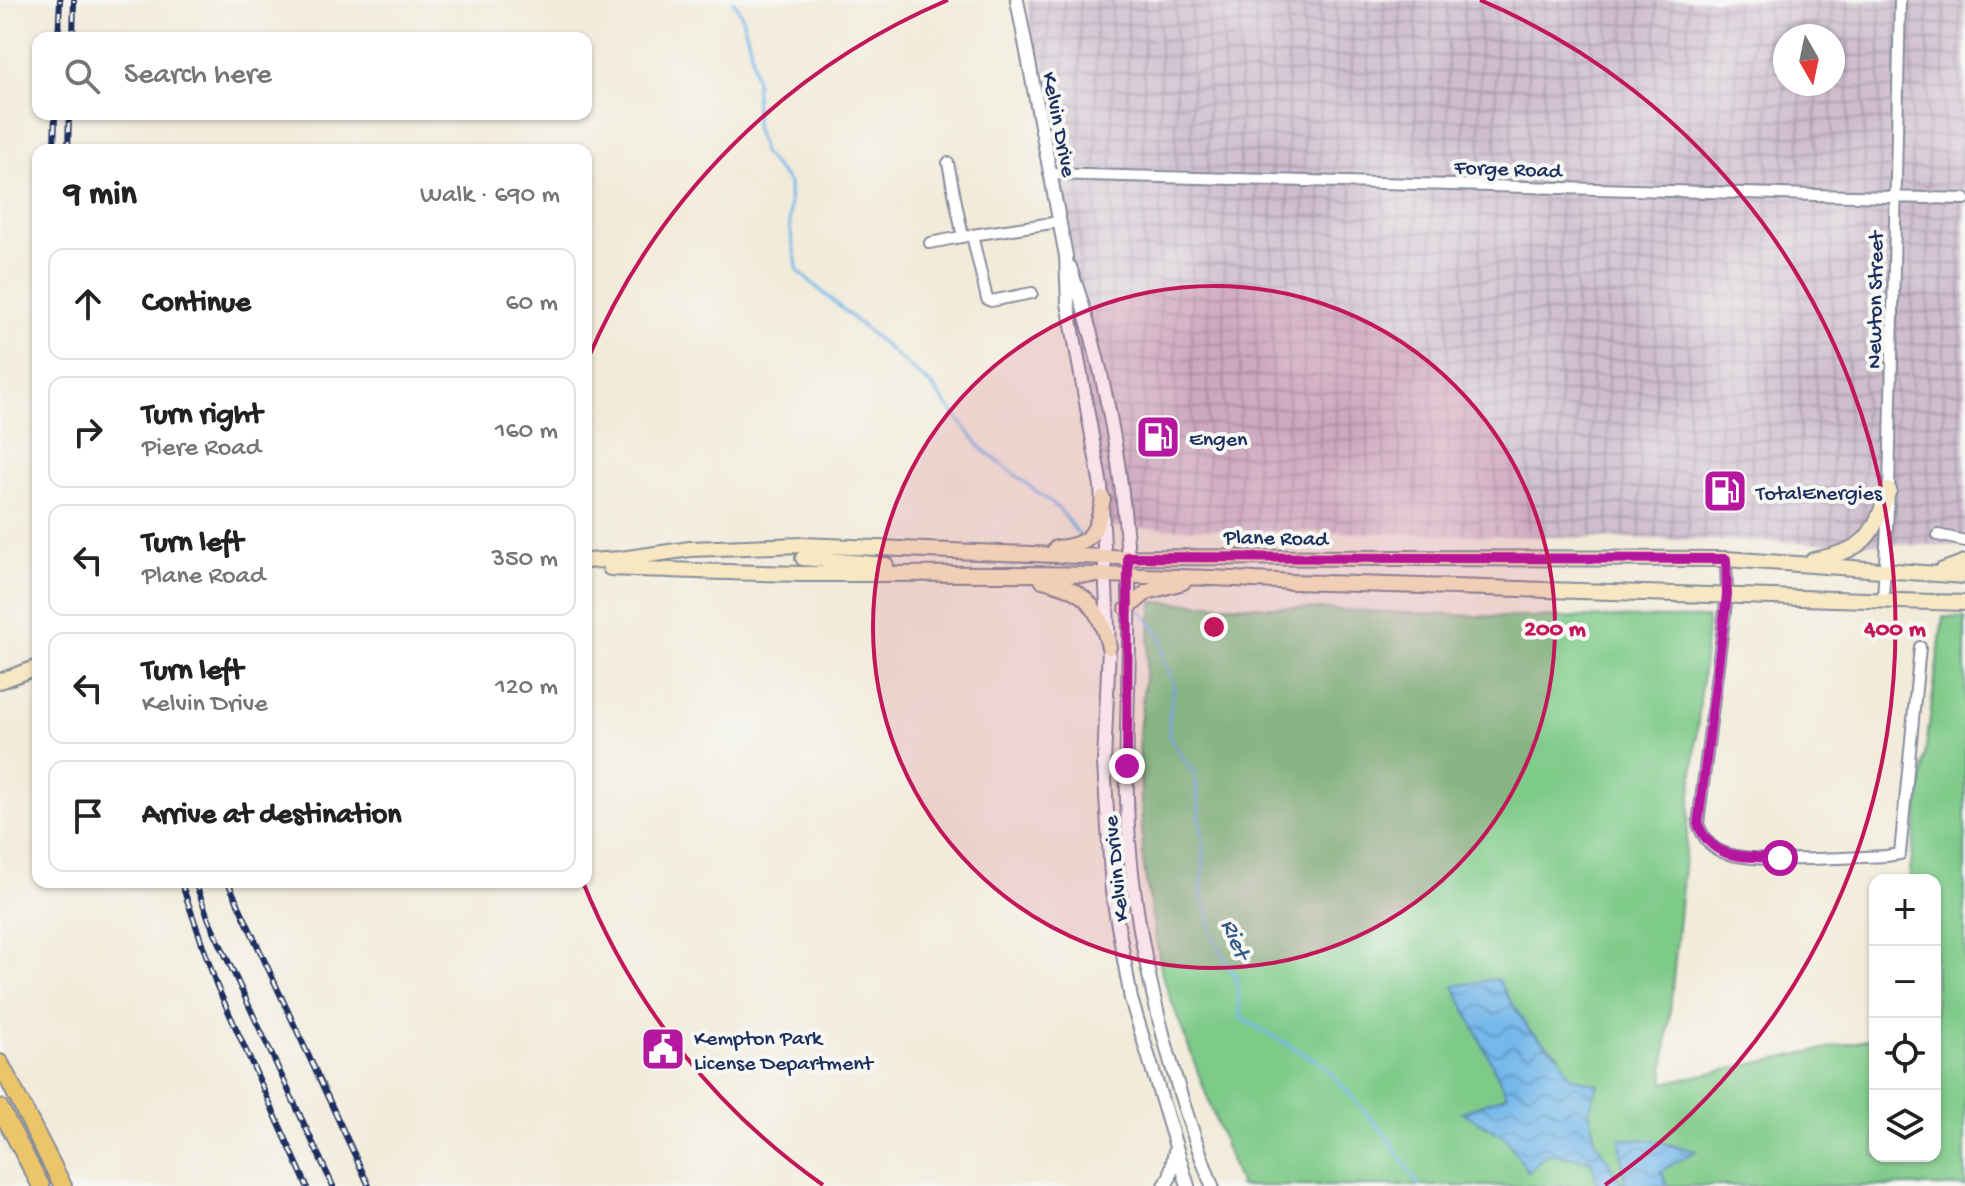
<!DOCTYPE html>
<meta charset="utf-8">
<style>
:root{--surface:#fff;--page:#f6f6f6;--text:#222;--muted:#767676;--line:#e0e0e0}
body{margin:0;font-family:"Gochi Hand",sans-serif;background:var(--page);color:var(--text)}
.controls{position:absolute;right:24px;bottom:24px;display:grid;overflow:hidden;border-radius:16px;box-shadow:0 2px 6px #0004}
.controls button{width:72px;height:72px;display:grid;place-items:center;padding:0;border:0;border-bottom:2px solid var(--line);background:var(--surface);color:var(--text);font:40px sans-serif}
.compass{position:absolute;left:1773px;top:24px;width:72px;height:72px;border-radius:50%;background:var(--surface);box-shadow:0 2px 6px #0004;rotate:171deg}
.stop{position:absolute;width:24px;height:24px;margin:-18px;border:6px solid #b5179e;border-radius:50%;background:#fff}
.stop.end{background:#b5179e;border-color:#fff;box-shadow:0 2px 8px #0008}
.list{margin:0;padding:0;list-style:none}
h2{display:flex;justify-content:space-between;align-items:center;height:104px;margin:0;padding:0 32px;font-size:34px}
h2 small{font-size:26px;font-weight:400;color:var(--muted)}
.list li{display:grid;grid-template-columns:52px 1fr auto;gap:24px;align-items:center;box-sizing:border-box;height:112px;margin:0 16px 16px;padding:0 16px;border:2px solid var(--line);border-radius:16px}
.list b{display:block;font-size:30px;white-space:nowrap}
.list p{margin:0;font-size:26px;white-space:nowrap;color:var(--muted)}
.list em{font-size:26px;font-style:normal;color:var(--muted)}
.icon{flex:none;width:44px;height:44px;fill:none;stroke:currentColor;stroke-width:2;stroke-linecap:round;stroke-linejoin:round}
.map{position:relative;flex:none;width:1965px;height:1186px;overflow:hidden}
.search{position:absolute;background:var(--surface);box-shadow:0 2px 6px #0004;left:32px;top:32px;width:560px;height:88px;display:flex;align-items:center;gap:20px;box-sizing:border-box;padding:0 28px;border-radius:16px;color:var(--muted);font-size:30px}
.panel{position:absolute;background:var(--surface);box-shadow:0 2px 6px #0004;left:32px;top:144px;width:560px;height:744px;border-radius:16px}
.map>svg:first-child{display:block}
.industrial{fill:url(#industrial-grid);fill-rule:evenodd}
.grass{fill:#7eca88;stroke:#4c7c73;stroke-width:2}
.water{fill:url(#water-waves);stroke:#4874a4;stroke-width:2}
.lines{fill:none;stroke-linecap:round;stroke-linejoin:round}
.stream{stroke:#75b8ea;stroke-width:3}
.minor-casing{stroke:#868d9c;stroke-width:14}
.tertiary-casing{stroke:#868d9c;stroke-width:16}
.secondary-casing{stroke:#868d9c;stroke-width:18}
.primary-casing{stroke:#868d9c;stroke-width:20}
.minor{stroke:#fff;stroke-width:10}
.tertiary{stroke:#fff;stroke-width:12}
.secondary{stroke:#f7e8c3;stroke-width:14}
.primary{stroke:#ecc569;stroke-width:16}
.rail-casing{stroke:#1b2f5e;stroke-width:6}
.rail{stroke:#f6f6f2;stroke-width:3;stroke-dasharray:9;stroke-linecap:butt}
.route{stroke:#b5179e;stroke-width:10}
.ring{fill:none;stroke:#c2185b;stroke-width:4}
.labels{text-anchor:middle;stroke-width:8;stroke-linejoin:round;paint-order:stroke}
.street-label{font-size:22px;fill:#1b2f5e;stroke:#f6f6f2}
.poi-label{font-size:22px;fill:#1b2f5e;stroke:#f6f6f2;text-anchor:start}
.water-label{font-size:24px;font-style:italic;fill:#365888;stroke:#f6f6f2}
.centre{fill:#c2185b;stroke:#f6f6f2;stroke-width:4}
.ring-label{font-size:24px;text-anchor:middle;font-weight:bold;fill:#c2185b;stroke:#f6f6f2;stroke-width:8;stroke-linejoin:round;paint-order:stroke}
</style>
<div class="map">
<svg width="1965" height="1186" viewBox="0 0 1965 1186">
<defs>
<pattern id="industrial-grid" width="8" height="8" patternUnits="userSpaceOnUse" patternTransform="scale(2)"><rect width="8" height="8" fill="#cfbdce"/><path d="M0 4h8M4 0v8" fill="none" stroke="#a79aaa"/></pattern>
<pattern id="water-waves" width="16" height="10" patternUnits="userSpaceOnUse" patternTransform="scale(2)"><rect width="16" height="10" fill="#75b8ea"/><path d="M0 5q4-4 8 0t8 0" fill="none" stroke="#5f96c1"/></pattern>
</defs>
<rect width="100%" height="100%" fill="#f6f6f2"/>
<filter id="ink" filterUnits="userSpaceOnUse"><feTurbulence type="fractalNoise" baseFrequency=".0125" numOctaves="2"/><feDisplacementMap in="SourceGraphic" scale="16" xChannelSelector="R" yChannelSelector="G"/><feConvolveMatrix kernelMatrix="1 2 1 2 8 2 1 2 1" color-interpolation-filters="sRGB"/></filter>
<filter id="wash" filterUnits="userSpaceOnUse"><feTurbulence type="fractalNoise" baseFrequency=".006" numOctaves="4" result="noise"/><feDisplacementMap in="SourceGraphic" scale="32" xChannelSelector="R" yChannelSelector="G"/><feGaussianBlur stdDeviation="1.8" result="paint"/><feColorMatrix in="noise" values="0 0 0 0 0 0 0 0 0 0 0 0 0 0 0 0 0 1.4 0 .05"/><feComposite in="paint" operator="in"/></filter>
<g filter="url(#wash)">
<rect width="100%" height="100%" fill="#f2ebda"/>
<path class="industrial" d="M1027 0H1965V546L1098 527ZM1785 36H1833V84H1785Z"/>
<path class="grass" d="M1153 602 1499 617 1708 618 1663 1083 1875 1038V1156H1935V880H1909L1943 617 1965 618V1186H1240L1162 975 1143 862 1139 733Z"/>
<path class="water" d="M1497 979 1529 1030 1558 1054 1570 1076 1598 1085 1589 1109 1595 1140 1623 1186H1598L1591 1160 1546 1154 1528 1172 1506 1138 1462 1112 1507 1095 1454 986Z
M1620 1139 1651 1140 1696 1151 1661 1171 1668 1186H1625Z"/>
<g class="lines">
<path class="stream" d="M733 0 741 14 750 46 756 81 755 126 763 153 789 183 790 229 798 271 933 387 982 449 1059 509 1080 536
M1138 607 1160 634 1164 658 1174 686 1169 718V737L1195 775 1204 849 1202 893 1213 936 1237 981 1241 1018 1324 1065 1388 1138 1419 1186"/>
</g>
</g>
<g filter="url(#ink)">
<g class="lines">
<g class="minor-casing">
<path id="minor" d="M948 163 963 237
M1049 174 1965 199
M930 243 966 236
M1032 293 991 301 987 299 972 235 1059 222
M1938 535 1965 541
M1726 559 1727 595 1698 824C1703 837 1709 846 1722 852 1753 865 1849 857 1886 856L1900 854 1920 647
M1883 600 1889 490 1900 0"/>
</g>
<g class="tertiary-casing">
<path id="tertiary" d="M1017 0 1066 256 1068 303 1101 486 1109 647 1104 763 1112 892 1131 999 1188 1186
M1070 267C1102 357 1122 461 1128 557 1133 651 1122 746 1129 841 1138 957 1171 1077 1212 1186
M1165 1186 1170 1177 1175 1151"/>
</g>
<g class="secondary-casing">
<path id="secondary" d="M1056 548C1092 545 1097 532 1103 499
M803 558 886 565
M1813 560C1867 549 1871 539 1889 490
M586 561 621 559 690 549 802 545 1105 557 1726 559 1965 576
M610 568C675 570 740 573 805 574 967 574 1129 572 1292 582L1965 603
M1941 571 1965 562
M1042 580C1086 590 1098 605 1109 647
M1127 609 1147 592 1183 582
M0 681 38 667"/>
</g>
<g class="primary-casing">
<path id="primary" d="M0 1063 63 1186
M0 1108 41 1186"/>
</g>
<use href="#minor" class="minor"/>
<use href="#tertiary" class="tertiary"/>
<use href="#secondary" class="secondary"/>
<use href="#primary" class="primary"/>
<g class="rail-casing">
<path id="rail" d="M58 38 60 0
M73 38 74 0
M54 150 55 114
M68 150 69 114
M181 882 216 984 307 1186
M195 882 209 920 333 1186
M228 882 369 1186"/>
</g>
<use href="#rail" class="rail"/>
</g>
</g>
<g class="lines" filter="url(#ink)">
<path class="route" d="M1127 766 1128 557 1726 559 1727 595 1698 824C1713 862 1746 856 1780 858"/>
</g>
<circle cx="1214" cy="627" r="341" fill="#c2185b" fill-opacity=".12"/>
<g class="ring">
<circle cx="1214" cy="627" r="341"/>
<path d="M823 1185A681 681 0 0 1 583 882M587 361A681 681 0 0 1 948 0M1480 0A681 681 0 0 1 1605 1185"/>
</g>
<defs>
<g id="fuel-square" transform="scale(2.3)"><rect x="-9" y="-9" width="18" height="18" rx="4" fill="#b5179e" stroke="#f6f6f2"/><path d="M-5.5-6h7V0h2V4h1.3V-2.5L3-4.5l.8-.8L6-3V5H2.5V1h-1V6h-7ZM-4.2-4.7v3.2H.2V-4.7Z" fill="#fff"/></g>
<g id="civic-square" transform="scale(2.3)"><rect x="-9" y="-9" width="18" height="18" rx="4" fill="#b5179e" stroke="#f6f6f2"/><path d="M-.6-6.5H3V-4.5H.6V-3L4-1V1h2V6H-6V1h2V-1L-.6-3ZM-1.2 2.5V6h2.4V2.5Z" fill="#fff"/></g>
</defs>
<g fill-rule="evenodd">
<use href="#fuel-square" x="1158" y="437"/>
<use href="#fuel-square" x="1725" y="491"/>
<use href="#civic-square" x="663" y="1049"/>
</g>
<g class="labels">
<g class="street-label">
<text transform="translate(1061 124) rotate(79)" y="8">Kelvin Drive</text>
<text transform="translate(1508 167) rotate(2)" y="8">Forge Road</text>
<text transform="translate(1873 300) rotate(-89)" y="8">Newton Street</text>
<text transform="translate(1276 536) rotate(1)" y="8">Plane Road</text>
<text transform="translate(1114 869) rotate(-96)" y="8">Kelvin Drive</text>
</g>
<g class="poi-label">
<text x="1189" y="445">Engen</text>
<text x="1756" y="499">TotalEnergies</text>
<text x="694" y="1044">Kempton Park<tspan x="694" dy="25">License Department</tspan></text>
</g>
<g class="water-label">
<text transform="translate(1237 938) rotate(67)" y="8">Riet</text>
</g>
</g>
<circle cx="1214" cy="627" r="12" class="centre"/>
<g class="ring-label">
<text x="1555" y="635">200 m</text>
<text x="1895" y="635">400 m</text>
</g>
</svg>
<div class="controls">
<button>+</button>
<button>−</button>
<button><svg class="icon" aria-label="locate" viewBox="0 0 24 24"><circle cx="12" cy="12" r="6"/><path d="M12 2v4M12 18v4M2 12h4M18 12h4"/></svg></button>
<button><svg class="icon" aria-label="layers" viewBox="0 0 24 24"><path d="M12 4l9 5-9 5-9-5zM3 14l9 5 9-5"/></svg></button>
</div>
<svg class="compass" viewBox="-18 -18 36 36"><path d="M0-13l5 13h-10z" fill="#e53935"/><path d="M0 13l5-13h-10z" fill="#767676"/></svg>
<div class="stop" style="left:1780px;top:858px"></div>
<div class="stop end" style="left:1127px;top:766px"></div>
<div class="search"><svg class="icon" aria-label="search" viewBox="0 0 24 24"><circle cx="10" cy="10" r="6"/><path d="M15 15l6 6"/></svg>Search here</div>
<section class="panel">
<h2>9 min<small>Walk · 690 m</small></h2>
<ul class="list">
<li><svg class="icon" aria-label="ahead" viewBox="0 0 24 24"><path d="M12 20V5M6 11l6-6 6 6"/></svg><div><b>Continue</b></div><em>60 m</em></li>
<li><svg class="icon" aria-label="right" viewBox="0 0 24 24"><path d="M7 20v-9h11M14 6l5 5-5 5"/></svg><div><b>Turn right</b><p>Piere Road</p></div><em>160 m</em></li>
<li><svg class="icon" aria-label="left" viewBox="0 0 24 24"><path d="M17 20v-9H6M10 6l-5 5 5 5"/></svg><div><b>Turn left</b><p>Plane Road</p></div><em>350 m</em></li>
<li><svg class="icon" aria-label="left" viewBox="0 0 24 24"><path d="M17 20v-9H6M10 6l-5 5 5 5"/></svg><div><b>Turn left</b><p>Kelvin Drive</p></div><em>120 m</em></li>
<li><svg class="icon" aria-label="arrive" viewBox="0 0 24 24"><path d="M6 21V4h12l-3 4 3 4H6"/></svg><div><b>Arrive at destination</b></div></li>
</ul>
</section>
</div>
